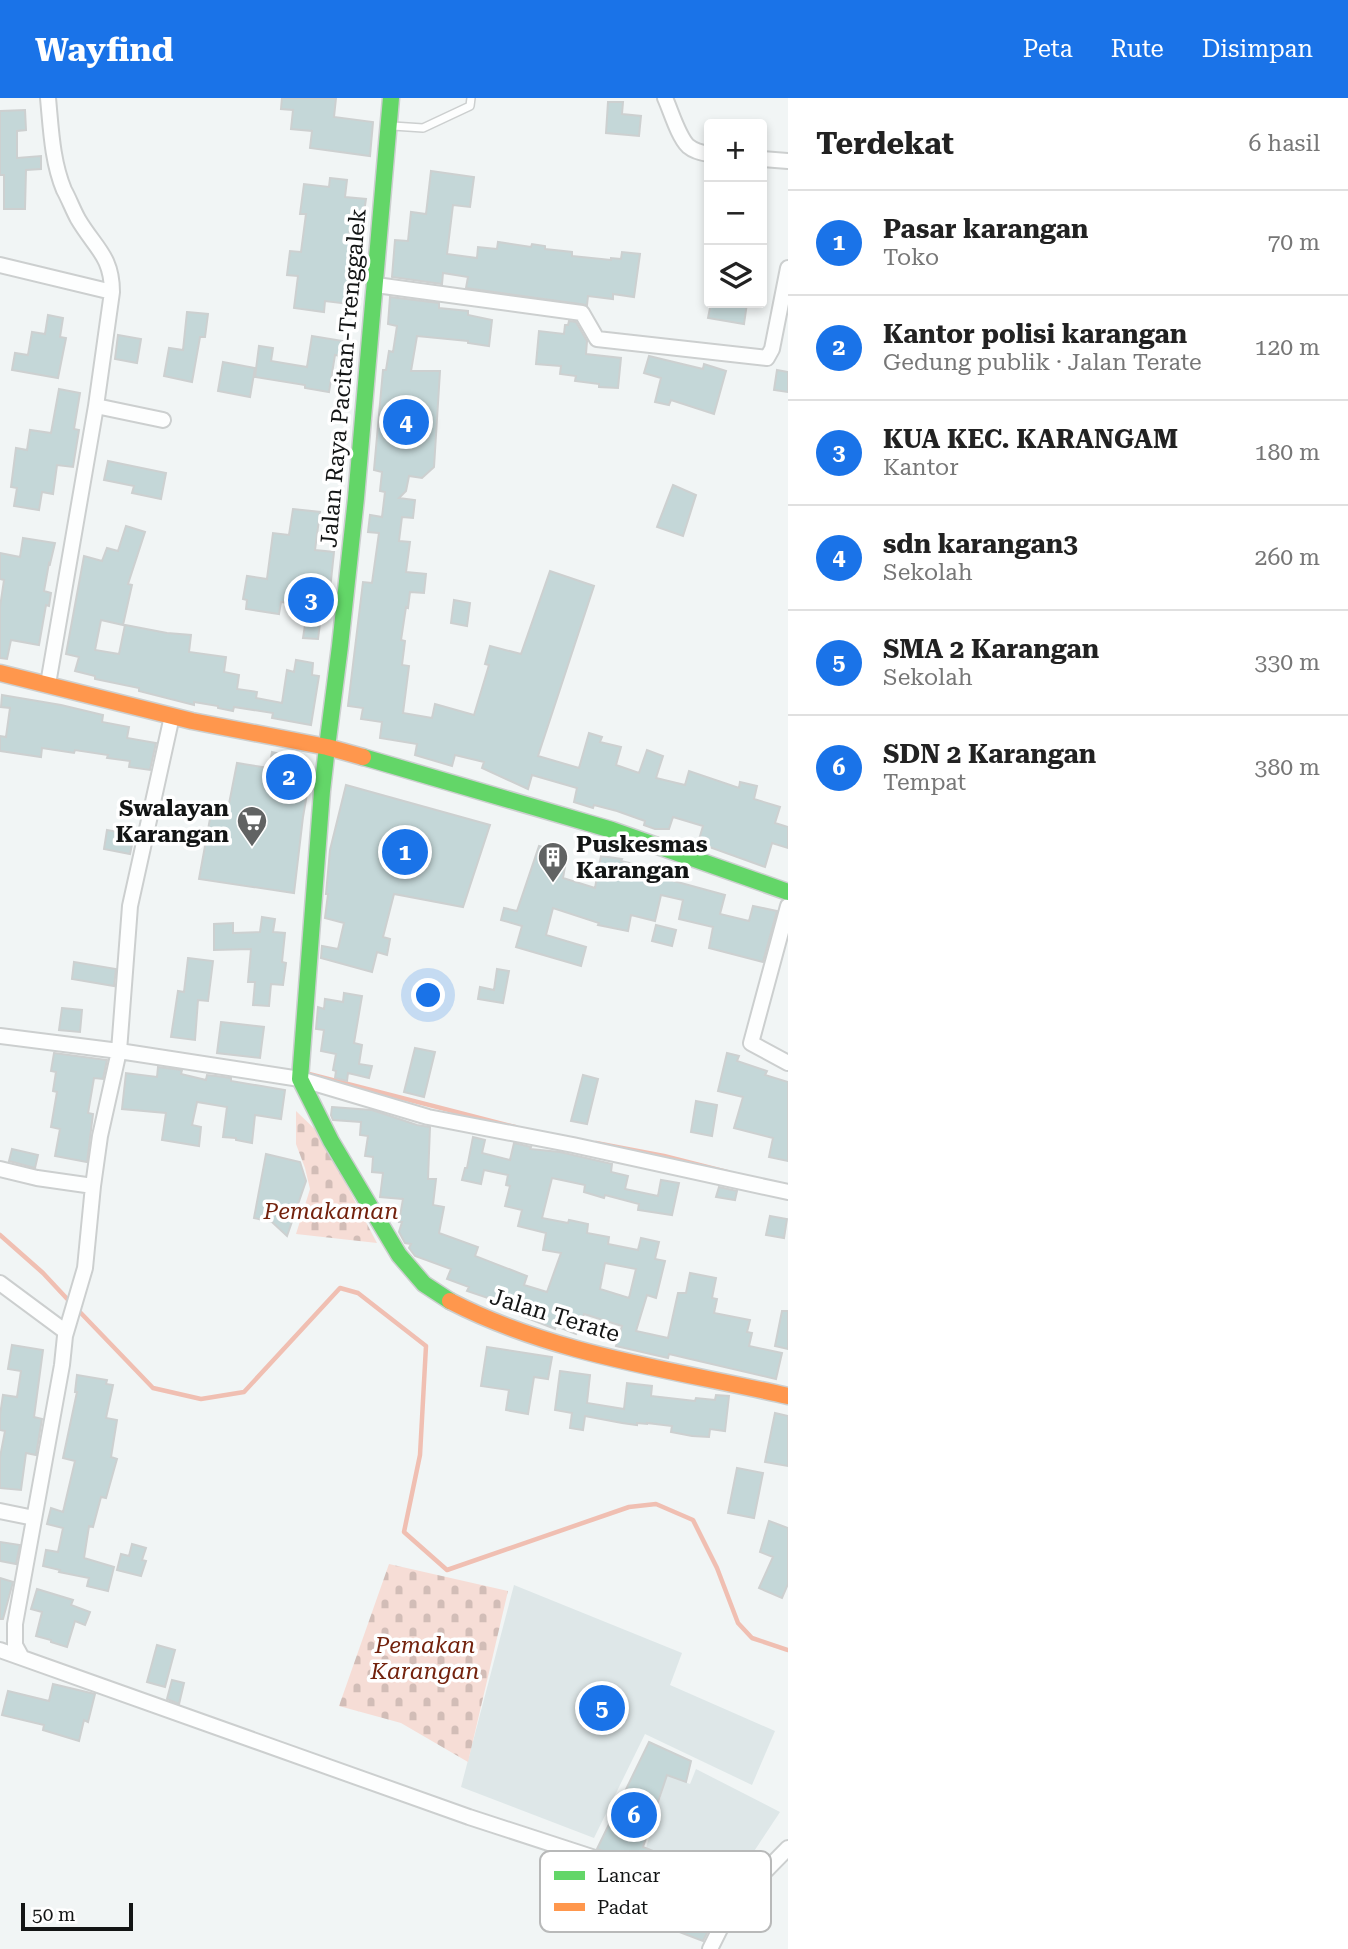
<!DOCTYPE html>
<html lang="id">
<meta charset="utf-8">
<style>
:root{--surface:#fff;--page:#f6f6f6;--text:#222;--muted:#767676;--line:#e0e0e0;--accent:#1a73e8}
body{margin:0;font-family:"Roboto Serif",serif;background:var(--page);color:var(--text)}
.controls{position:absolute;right:21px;top:21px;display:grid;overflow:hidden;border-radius:7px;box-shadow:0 4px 10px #0003}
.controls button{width:63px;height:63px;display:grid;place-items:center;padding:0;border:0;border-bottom:2px solid var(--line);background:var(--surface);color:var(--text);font:35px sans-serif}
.scale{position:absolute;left:21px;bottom:18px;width:112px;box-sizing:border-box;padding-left:7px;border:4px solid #131515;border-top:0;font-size:19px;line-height:24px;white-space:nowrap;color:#131515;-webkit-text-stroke:5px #fff;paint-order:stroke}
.you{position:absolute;left:429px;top:898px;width:24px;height:24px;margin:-18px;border:5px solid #fff;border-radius:50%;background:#1a73e8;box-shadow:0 0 0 10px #1a73e833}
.badge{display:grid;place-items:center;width:46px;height:46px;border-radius:50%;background:var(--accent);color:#fff;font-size:23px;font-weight:700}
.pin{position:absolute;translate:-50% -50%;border:4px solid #fff;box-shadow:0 2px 7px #0006}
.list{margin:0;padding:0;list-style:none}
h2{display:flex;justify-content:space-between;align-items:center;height:91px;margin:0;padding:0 28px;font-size:30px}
h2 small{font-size:23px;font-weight:400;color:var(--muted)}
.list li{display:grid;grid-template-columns:46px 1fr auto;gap:21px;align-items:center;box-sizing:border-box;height:105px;padding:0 28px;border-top:2px solid var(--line)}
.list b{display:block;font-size:26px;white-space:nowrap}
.list p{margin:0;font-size:23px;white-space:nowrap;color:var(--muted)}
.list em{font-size:23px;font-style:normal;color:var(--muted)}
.icon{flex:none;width:38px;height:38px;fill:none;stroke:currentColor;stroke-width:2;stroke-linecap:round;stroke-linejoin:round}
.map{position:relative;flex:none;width:788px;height:1851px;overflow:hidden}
header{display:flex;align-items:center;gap:42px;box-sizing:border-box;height:98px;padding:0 35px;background:var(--accent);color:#fff}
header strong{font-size:33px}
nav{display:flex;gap:38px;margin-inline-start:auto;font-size:24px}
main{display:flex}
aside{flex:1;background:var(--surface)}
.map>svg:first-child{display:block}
.built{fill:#dee7e8}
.cemetery{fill:url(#cemetery-stones)}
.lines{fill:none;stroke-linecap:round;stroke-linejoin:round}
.stream{stroke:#f0bfb2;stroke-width:4.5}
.building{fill:#c4d7d8;stroke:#cdd0d0;stroke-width:2;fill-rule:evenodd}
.lane-casing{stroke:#cccfcf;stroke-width:10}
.street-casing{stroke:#cccfcf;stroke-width:18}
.fast-casing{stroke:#cccfcf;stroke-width:19}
.slow-casing{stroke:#cccfcf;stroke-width:19}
.lane{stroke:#fdfefe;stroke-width:7}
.street{stroke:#fdfefe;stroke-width:14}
.fast{stroke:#63d668;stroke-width:16}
.slow{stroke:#ff974d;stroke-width:16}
.labels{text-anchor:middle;stroke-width:7;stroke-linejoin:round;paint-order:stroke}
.street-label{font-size:23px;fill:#131515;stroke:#fff}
.poi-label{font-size:23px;font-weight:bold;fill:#131515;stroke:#fff;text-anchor:end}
.park-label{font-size:23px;font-style:italic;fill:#73220d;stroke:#fff}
.key{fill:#fff;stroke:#b8b9b9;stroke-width:2}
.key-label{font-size:19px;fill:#131515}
</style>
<header>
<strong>Wayfind</strong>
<nav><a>Peta</a><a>Rute</a><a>Disimpan</a></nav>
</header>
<main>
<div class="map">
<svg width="788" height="1851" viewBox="0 0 788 1851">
<defs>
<pattern id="cemetery-stones" width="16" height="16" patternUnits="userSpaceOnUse" patternTransform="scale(1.75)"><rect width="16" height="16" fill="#f6ddd6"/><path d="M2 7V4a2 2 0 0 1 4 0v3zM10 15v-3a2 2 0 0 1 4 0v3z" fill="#d2bdb7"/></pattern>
</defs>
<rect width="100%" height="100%" fill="#f1f5f5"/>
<path class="built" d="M514 1487 682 1555 670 1587 775 1633 752 1687 645 1636 594 1740 461 1689Z
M696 1671 780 1714 733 1785 646 1750 667 1677 690 1686Z"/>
<path class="cemetery" d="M296 1013 319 1035 377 1145 296 1136 310 1091 305 1070 296 1046Z
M389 1466 508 1493 468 1664 401 1625 339 1608Z"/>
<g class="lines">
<path class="stream" d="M309 976 515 1029
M596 1045 664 1058 727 1074
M0 1137 43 1175 71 1205
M77 1211 153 1290 201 1301 244 1294 340 1190 358 1195 426 1248 420 1357 404 1434 447 1472 629 1409 656 1406 693 1422 717 1470 738 1525 752 1540 788 1552"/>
</g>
<path class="building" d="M282 0H336L334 19 373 24 370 58 310 50 312 33 291 31 293 12 281 11Z
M608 4H623L622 16 641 18 639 38 606 35Z
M25 12 26 32 17 33V60L41 58V71L26 72 25 111H4V77H0V13Z
M431 73 474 79 470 109 453 107 447 156 477 160 478 149 497 151 498 144 531 149 532 146 545 148V151L572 154V158L611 162V160L621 161 622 154 640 156 634 199 613 196V201L588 198 587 207 466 190 468 179 443 175 442 186 392 179 395 142 408 143 411 114 426 116Z
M330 80 347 82 345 99 366 101 364 114 352 113 349 139 360 140 354 189 359 190 357 207 325 203 324 214 294 210 298 178 287 177 290 153 301 154 306 116H300L304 86 329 89Z
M390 199 439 205V210L468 213V217L492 222 489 248 468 245V243L417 238 411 273H440L434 369 422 380 409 378 406 393 399 400 415 402 413 420 402 419 399 443 410 444 406 474 426 476 424 495 410 494 408 510 406 509 401 542 405 543 402 567 409 568 403 615 432 620 435 606 474 617 489 567 485 566 490 548 521 556 550 473 594 488 538 658 579 670 589 635 602 639 600 644 621 649 616 667 639 675 647 652 663 658 656 680 685 687 689 673 739 690 740 684 757 688 754 701 780 709 775 725 788 729V750L772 745 765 769 698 745 703 728 673 719 669 731H655L644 727 645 723 617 713 594 707 593 710 574 704 577 690 532 677 528 691 482 670 484 664 455 657 452 668 415 657 417 646 380 640 382 624 361 621 363 610 348 608 363 484 372 485 379 435 368 434 370 417 382 419 385 394 380 393 382 374 374 372 383 272H386L389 253 393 254 397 228 388 226Z
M711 205H747L744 226 708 220Z
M187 214 208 216 205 239H200L192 284 164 278 169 250 183 252Z
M48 217 63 220 60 239 66 240 58 280 12 272 15 255 28 257 32 234 45 236Z
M569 223 576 224 587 243 586 256 621 260 618 290 599 289V286L575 283 576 278 560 276 561 268 536 266 539 233 564 236 565 227H568Z
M118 237 141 241 137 265 115 261Z
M312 238 349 244 347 259 335 257 329 294 305 290V287L255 279 259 248 273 250 271 263 307 269Z
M649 258 703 271 704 266 726 273 714 316 671 302 669 307 655 304 661 280 644 275Z
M223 264 255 270 250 299 218 293Z
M777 272 788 274V294L774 292Z
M59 291 80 295 74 331 79 332 73 369 57 367 53 396 42 394 39 412 14 408 17 390 11 389 16 350 27 352 30 332 51 335Z
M108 363 166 375 161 401 132 395 134 388 104 382Z
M673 387 696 397 683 438 657 429Z
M293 411 320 414 315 452 334 454 328 511 322 510 318 541 303 540 308 508 281 504 279 516 246 511 247 502 243 501 247 478 267 481 273 435 289 437Z
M126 428 145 434 128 486 132 487 123 527 101 522 95 552 119 556 125 527 167 535 191 537 189 554 226 559 224 574 239 577 237 591 257 594 256 600 282 605 287 572 294 574 296 562 313 565 312 577 319 578 311 627 272 620 273 615 234 609 233 613 218 610V608L194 604V607L139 593V590L95 581V578L75 573 79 559 66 556 84 458 102 463 107 450 118 453Z
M23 440 55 445 50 466 49 465 44 493 51 495 49 508 46 507 39 547 11 542 7 561 0 560V509L4 482 0 481V455L20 459Z
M454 502 470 505 467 528 451 525Z
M2 597 61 607 103 617 102 624 129 629 127 640 156 645 150 672 129 669 130 663 107 660 108 657 75 652 74 655 42 650 41 659 0 653V638L6 639 10 610 1 609Z
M272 654 284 657 312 667 303 719 294 795 199 781 213 704 229 706 237 665 269 670Z
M346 687 490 727 463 809 394 796 383 839 390 841 387 857 377 854 372 874 321 860 322 848 338 851 344 825 325 820 328 796H326L330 752Z
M107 732 134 737 130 756 104 751Z
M539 748 567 757 563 780 595 790 601 758 622 761 621 763 650 770 648 776 725 797 720 816 749 823 753 808 777 813 763 864 709 850 713 829 679 821 683 802 661 797 655 823 631 817 628 833 598 827 599 825 553 810 546 837 586 849 581 868 516 849 522 828 501 822 504 810 517 813Z
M262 819 275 821 273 834 285 835 282 864 286 865 283 887 271 886 269 908 253 907 255 884H248L251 851 214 852V826L233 825V835L260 834Z
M656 827 676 832 672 848 652 843Z
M188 860 213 863 208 903 198 902 195 942 171 939 178 893 184 894Z
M74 864 116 871 114 888 72 881Z
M497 871 509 873 503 905 478 901 480 889 494 892Z
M344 895 362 898 354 945 362 947 359 966 372 968 369 980 348 975 347 983 335 980 336 973 333 972 336 956 321 953 324 932 316 931 318 909 324 911 325 901 343 904Z
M62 910 82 912 80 934 59 932Z
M221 924 264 929 260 960 217 955Z
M415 950 435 954 424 999 404 994Z
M54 955 107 962 103 981 94 980 88 1015 93 1016 87 1064 55 1058 60 1031 51 1029 57 994 53 993 56 974 51 973Z
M727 955 739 958 737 963 767 973 765 977 788 984V1063L769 1059 773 1040 734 1030 743 999 718 993Z
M158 969 182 972 181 976 206 982 207 977 216 978 231 980V983L285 992 281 1021 255 1017 252 1045 236 1042V1040L223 1039 227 1009 197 1004 192 1027 201 1029 199 1048 162 1042 166 1015 122 1011 126 975 157 979Z
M583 977 598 981 587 1026 571 1023Z
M696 1003 717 1007 712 1038 691 1034Z
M332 1009 372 1012 417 1027 430 1029 428 1081H436L433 1107 444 1109 439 1135 478 1149 475 1158 527 1178 524 1187 547 1194 561 1155 543 1152 546 1135 518 1128 522 1112 505 1108 510 1088 506 1087 508 1077 484 1072 481 1086 462 1082 465 1070H467L473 1039 485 1042 482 1055 510 1062 514 1045 531 1049 530 1051 560 1054 612 1066 611 1074 628 1078 625 1091 658 1098 661 1082 679 1085 672 1117 638 1112 639 1106 605 1097 604 1100 584 1094 585 1087 552 1080 542 1120 568 1125 569 1122 588 1126 587 1135 609 1139 608 1146 638 1152 641 1140 659 1144 655 1161 665 1163 656 1200 647 1197 636 1233 668 1240 678 1195H686L690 1175 716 1180 712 1200 717 1201 714 1215 750 1222 747 1234 752 1235 749 1248 782 1255 776 1281 669 1256 668 1260 616 1248 622 1228 584 1216 576 1236 556 1228 555 1231 519 1217 521 1211 467 1193 469 1189 447 1181 451 1171 415 1158 409 1150 411 1146 405 1145 399 1134 402 1124H399L403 1101 380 1099 383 1075 372 1074 373 1059 365 1058 368 1038 360 1037 361 1024 333 1022 331 1017ZM605 1165 636 1171 629 1200 600 1191Z
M12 1051 38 1057 35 1070 9 1063Z
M266 1056 300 1064 306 1083 287 1138 272 1124 254 1120Z
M719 1089 737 1093 735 1102 716 1099Z
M770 1118 787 1121 784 1140 766 1137Z
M782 1213H788V1251L775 1248Z
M12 1247 43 1252 34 1319 42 1321 36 1357 26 1355 21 1392 0 1390V1359L5 1333 0 1332V1317L3 1297 17 1299 21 1273 8 1271Z
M487 1249 552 1259 548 1281 534 1279 528 1316 506 1312 509 1292 481 1288Z
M560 1273 590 1277 587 1305 624 1311 627 1285 652 1288 651 1298 695 1303 696 1300 715 1302 716 1297 729 1298 725 1333 710 1331 709 1339 692 1338 671 1334 672 1328 647 1325V1326L637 1325V1327L622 1325 585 1318 583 1332 570 1330 572 1315 555 1312Z
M77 1277 107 1282 106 1286 113 1287 106 1320 117 1322 111 1359 117 1361 106 1400 101 1399 93 1429 89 1428 84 1460 114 1469 108 1493 87 1488 89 1480 59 1474 60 1472 43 1468 46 1452 58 1454 63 1430 47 1426 51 1410 63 1414 75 1363 63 1360 77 1294H75Z
M775 1315 788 1318V1368L765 1364Z
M737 1370 763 1375 754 1420 728 1415Z
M769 1423 788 1430V1486L782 1500 759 1490 773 1459 760 1454Z
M0 1444 20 1447 16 1466 0 1463Z
M132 1446 146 1450 142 1462 146 1463 141 1478 117 1472 121 1456 129 1458Z
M0 1480 13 1484 3 1521H0Z
M37 1491 73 1502 71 1507 90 1514 85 1527 75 1523 67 1549 51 1544V1542L36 1538 42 1514 31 1511Z
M157 1547 175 1552 165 1589 147 1584Z
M172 1582 184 1585 179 1606 167 1601Z
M53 1586 95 1596 88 1624 84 1622 79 1643 43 1632 44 1627 2 1617 8 1593 49 1603Z
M649 1644 691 1663 686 1684 667 1677 643 1749 733 1785 726 1795 597 1751Z
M672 1813 711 1827 703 1843 666 1829Z"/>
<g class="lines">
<g class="lane-casing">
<path id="lane" d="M393 28 423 30 470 8 471 0"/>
</g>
<g class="street-casing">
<path id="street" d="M48 0C51 31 52 63 64 92 69 101 73 112 78 121 95 150 112 158 112 194L96 308 48 586
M665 0C671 13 678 38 688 48 694 53 702 55 709 56
M762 61 788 63
M0 167 112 194
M376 187 582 215 597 241 767 260 772 251 788 170
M96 308 163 322
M788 808 751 945 788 965
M0 938 119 953 300 981 428 1019 573 1047 788 1094
M0 1071 37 1080 93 1088
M0 1185 66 1234
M0 1413 34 1420
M0 1552 469 1719 604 1763 732 1807
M21 1558 15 1547V1526L62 1267 65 1238 85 1170 93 1088 100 1038 119 953 130 808 172 618
M710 1851 732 1807 788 1750"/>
</g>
<g class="fast-casing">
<path id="fast" d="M327 649 322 693 300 981 331 1043 399 1157 424 1186 450 1203
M327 649 340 548 356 400 391 0
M363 659 612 732 788 794"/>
</g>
<g class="slow-casing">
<path id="slow" d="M0 575 192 623 327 649 363 659
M450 1203C554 1257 675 1272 788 1298"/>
</g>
<use href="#lane" class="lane"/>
<use href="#street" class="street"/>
<use href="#fast" class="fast"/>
<use href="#slow" class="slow"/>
</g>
<defs>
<g id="supermarket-pin" transform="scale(1.575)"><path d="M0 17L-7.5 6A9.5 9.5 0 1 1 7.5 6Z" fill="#616363" stroke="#fff"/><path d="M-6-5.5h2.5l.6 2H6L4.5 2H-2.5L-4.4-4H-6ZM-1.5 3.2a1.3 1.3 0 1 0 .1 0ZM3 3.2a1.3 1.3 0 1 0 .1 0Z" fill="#fff"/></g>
<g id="building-pin" transform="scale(1.575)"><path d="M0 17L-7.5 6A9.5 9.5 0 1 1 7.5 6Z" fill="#616363" stroke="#fff"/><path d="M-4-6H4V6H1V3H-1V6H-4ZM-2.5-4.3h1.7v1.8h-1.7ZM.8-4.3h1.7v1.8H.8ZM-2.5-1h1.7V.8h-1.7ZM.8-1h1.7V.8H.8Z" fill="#fff"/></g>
</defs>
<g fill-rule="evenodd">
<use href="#supermarket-pin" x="252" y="723"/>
<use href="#building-pin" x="553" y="759"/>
</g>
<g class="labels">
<g class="street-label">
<text transform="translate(343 280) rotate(-85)" y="8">Jalan Raya Pacitan-Trenggalek</text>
<text transform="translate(555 1217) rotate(17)" y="8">Jalan Terate</text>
</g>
<g class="poi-label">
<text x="229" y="718">Swalayan<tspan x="229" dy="26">Karangan</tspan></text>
<text x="576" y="754" text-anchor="start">Puskesmas<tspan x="576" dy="26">Karangan</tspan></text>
</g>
<g class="park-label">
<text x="331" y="1121">Pemakaman</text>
<text x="425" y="1555">Pemakan<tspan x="425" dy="26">Karangan</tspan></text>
</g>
</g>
<rect x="540" y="1753" width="231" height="81" rx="10" class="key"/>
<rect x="554" y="1773" width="31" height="9" fill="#63d668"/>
<rect x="554" y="1805" width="31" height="8" fill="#ff974d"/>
<g class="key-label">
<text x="597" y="1784">Lancar</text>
<text x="597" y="1816">Padat</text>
</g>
</svg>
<div class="controls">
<button>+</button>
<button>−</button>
<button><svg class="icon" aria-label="layers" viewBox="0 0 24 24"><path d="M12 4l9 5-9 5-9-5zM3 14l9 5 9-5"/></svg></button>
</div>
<div class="scale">50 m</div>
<div class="you"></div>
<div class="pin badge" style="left:405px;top:754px">1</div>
<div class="pin badge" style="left:289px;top:679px">2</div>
<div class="pin badge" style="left:311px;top:502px">3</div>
<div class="pin badge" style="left:406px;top:324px">4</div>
<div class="pin badge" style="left:602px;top:1610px">5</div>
<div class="pin badge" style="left:634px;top:1717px">6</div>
</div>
<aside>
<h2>Terdekat<small>6 hasil</small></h2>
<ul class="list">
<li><span class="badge">1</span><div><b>Pasar karangan</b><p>Toko</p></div><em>70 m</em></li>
<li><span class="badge">2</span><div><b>Kantor polisi karangan</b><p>Gedung publik · Jalan Terate</p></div><em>120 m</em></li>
<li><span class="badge">3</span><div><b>KUA KEC. KARANGAM</b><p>Kantor</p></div><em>180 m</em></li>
<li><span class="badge">4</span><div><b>sdn karangan3</b><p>Sekolah</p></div><em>260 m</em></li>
<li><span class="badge">5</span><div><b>SMA 2 Karangan</b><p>Sekolah</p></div><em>330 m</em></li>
<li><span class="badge">6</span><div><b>SDN 2 Karangan</b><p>Tempat</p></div><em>380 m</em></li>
</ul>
</aside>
</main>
